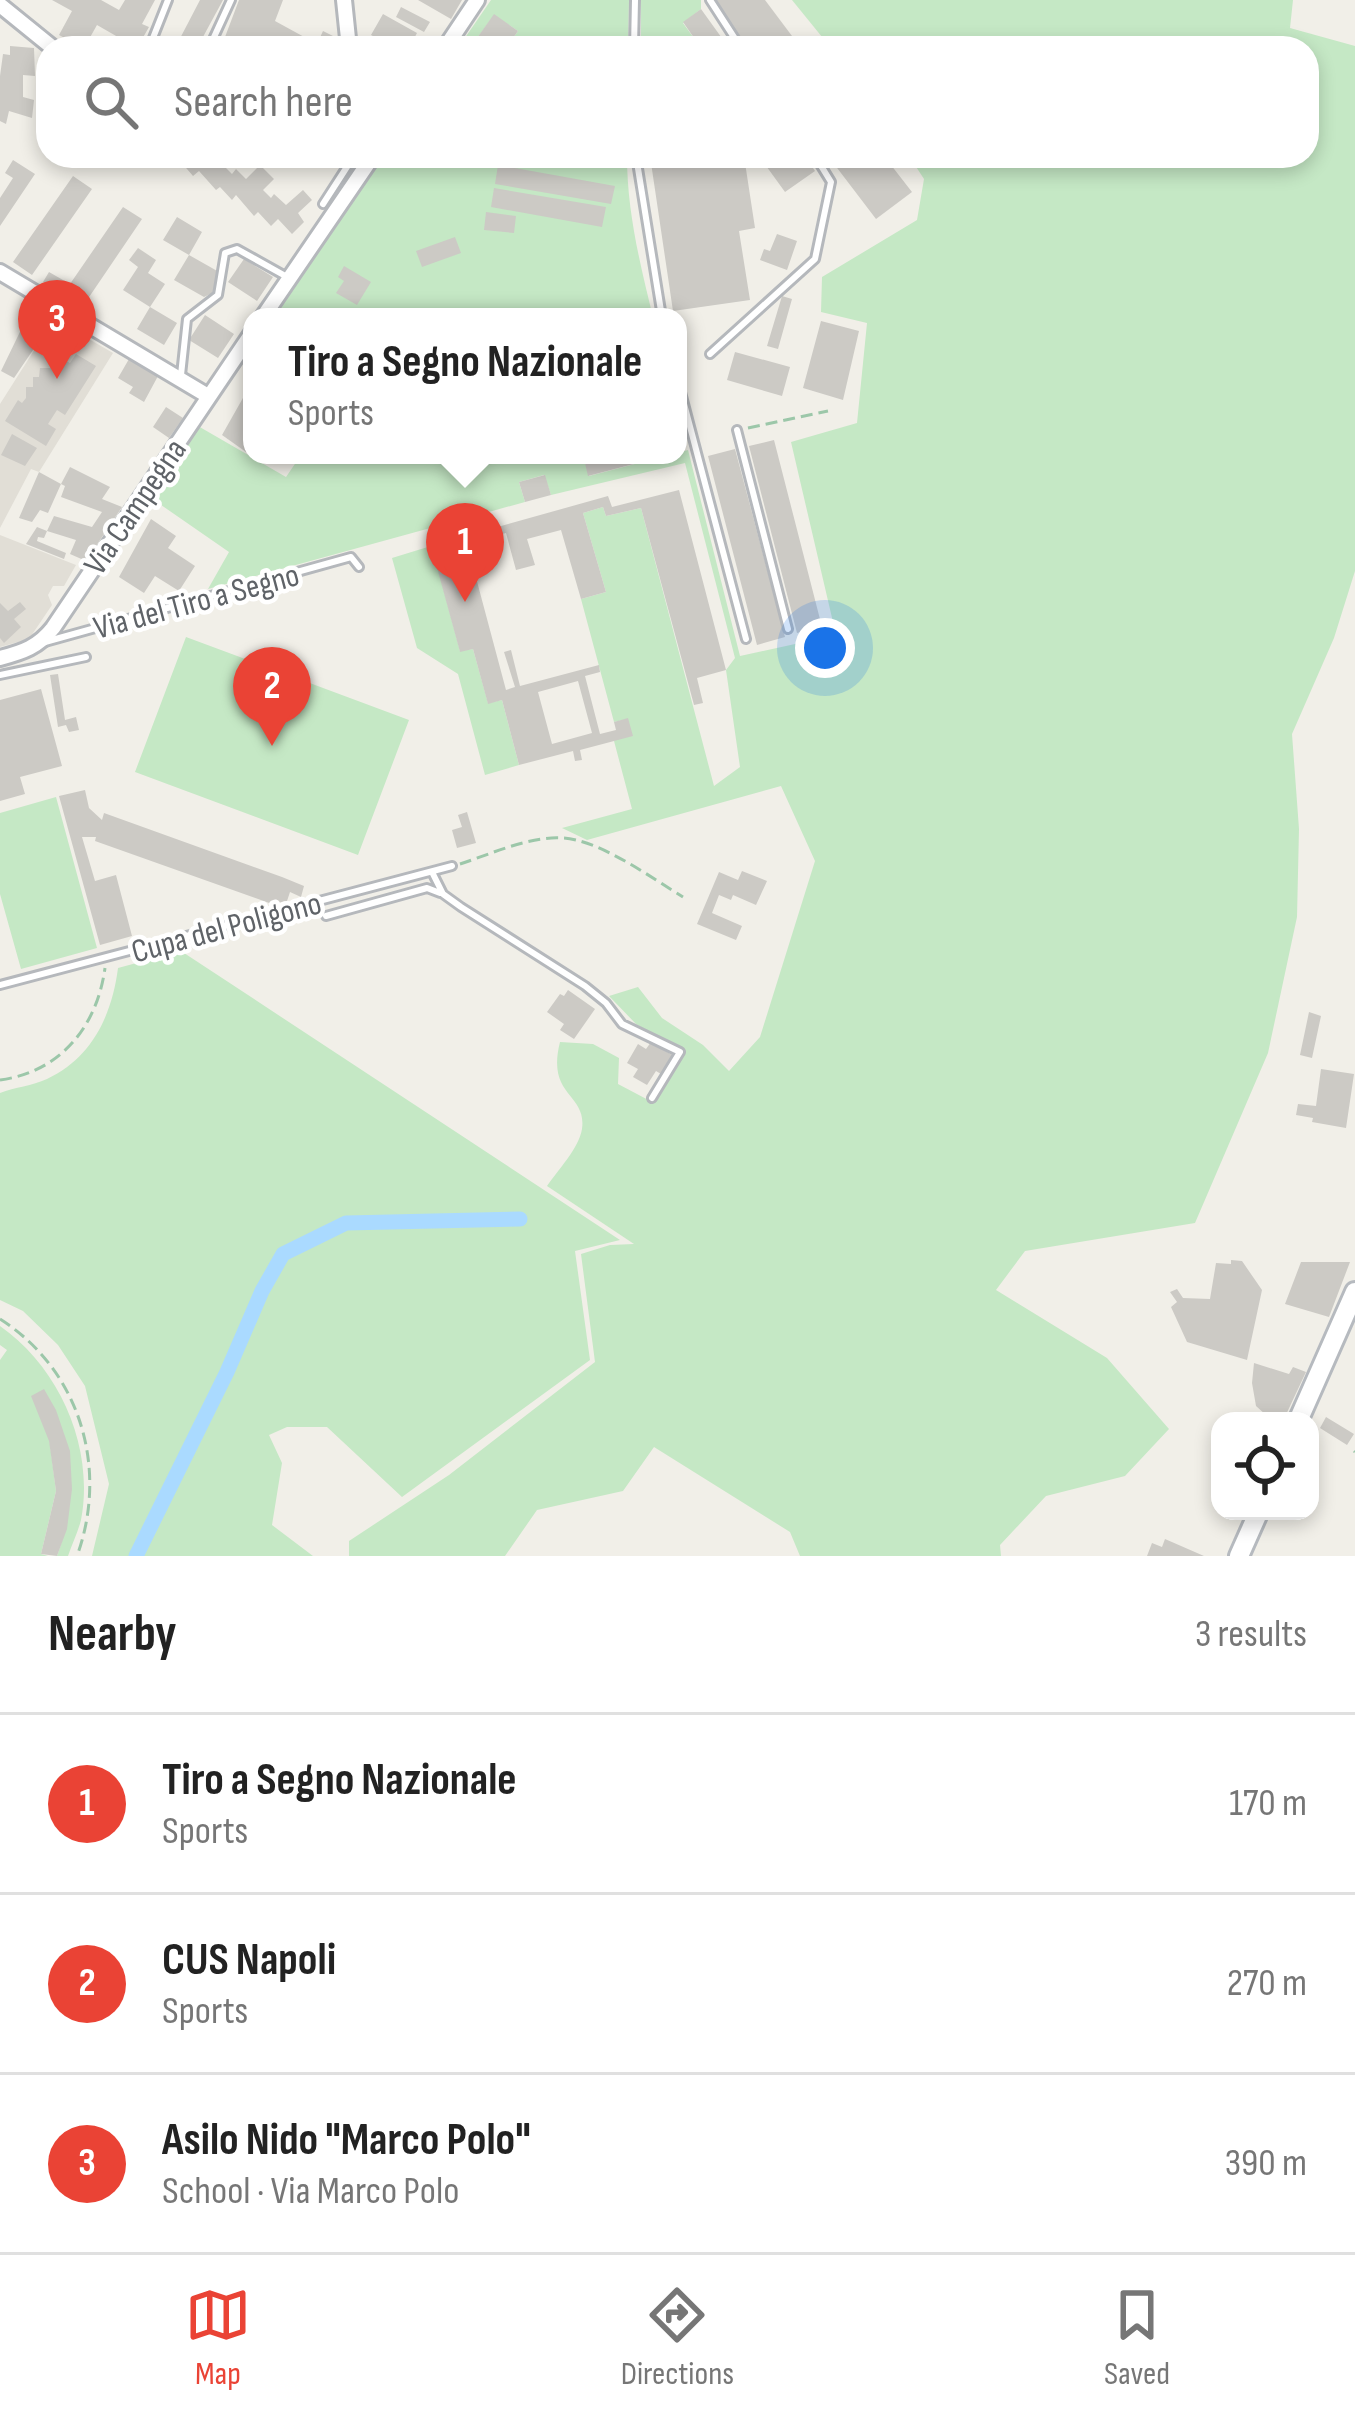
<!DOCTYPE html>
<meta charset="utf-8">
<style>
:root{--surface:#fff;--page:#f6f6f6;--text:#222;--muted:#767676;--line:#e0e0e0;--accent:#ea4335}
body{margin:0;font-family:"Sofia Sans Condensed",sans-serif;background:var(--page);color:var(--text)}
.controls{position:absolute;right:36px;bottom:36px;display:grid;overflow:hidden;border-radius:24px;box-shadow:0 6px 18px #0003}
.controls button{width:108px;height:108px;display:grid;place-items:center;padding:0;border:0;border-bottom:3px solid var(--line);background:var(--surface);color:var(--text);font:60px sans-serif}
.you{position:absolute;left:825px;top:648px;width:42px;height:42px;margin:-30px;border:9px solid #fff;border-radius:50%;background:#1a73e8;box-shadow:0 0 0 18px #1a73e833}
.badge{display:grid;place-items:center;width:78px;height:78px;border-radius:50%;background:var(--accent);color:#fff;font-size:39px;font-weight:700}
.pin{position:absolute;translate:-50% -99px;filter:drop-shadow(0 3px 6px #0008)}
.pin::after{content:'';position:absolute;top:63px;width:42px;height:36px;background:inherit;clip-path:polygon(0 0,100% 0,50% 100%)}
.popup{position:absolute;left:243px;top:308px;width:444px;height:156px;box-sizing:border-box;display:grid;place-content:center;border-radius:24px;background:var(--surface);filter:drop-shadow(0 3px 9px #0005);font-size:39px;white-space:nowrap;color:var(--muted)}
.popup b{font-size:45px;color:var(--text)}
.popup::after{content:'';position:absolute;left:50%;top:100%;margin-left:-24px;border:24px solid transparent;border-top-color:var(--surface)}
.list{margin:0;padding:0;list-style:none}
h2{display:flex;justify-content:space-between;align-items:center;height:156px;margin:0;padding:0 48px;font-size:51px}
h2 small{font-size:39px;font-weight:400;color:var(--muted)}
.list li{display:grid;grid-template-columns:78px 1fr auto;gap:36px;align-items:center;box-sizing:border-box;height:180px;padding:0 48px;border-top:3px solid var(--line)}
.list b{display:block;font-size:45px;white-space:nowrap}
.list p{margin:0;font-size:39px;white-space:nowrap;color:var(--muted)}
.list em{font-size:39px;font-style:normal;color:var(--muted)}
.icon{flex:none;width:66px;height:66px;fill:none;stroke:currentColor;stroke-width:2;stroke-linecap:round;stroke-linejoin:round}
.map{position:relative;flex:none;width:1355px;height:1556px;overflow:hidden}
.search{position:absolute;background:var(--surface);box-shadow:0 6px 18px #0003;left:36px;right:36px;top:36px;height:132px;display:flex;align-items:center;gap:30px;box-sizing:border-box;padding:0 42px;border-radius:36px;color:var(--muted);font-size:45px}
.sheet{height:696px;background:var(--surface)}
nav{display:flex;justify-content:space-around;align-items:center;box-sizing:border-box;height:168px;border-top:3px solid var(--line);background:var(--surface);font-size:33px;color:var(--muted)}
nav a{display:grid;justify-items:center;gap:6px}
nav .on{color:var(--accent)}
.map>svg:first-child{display:block}
.education{fill:#e1ded6}
.green{fill:#c5e8c5}
.lines{fill:none;stroke-linecap:round;stroke-linejoin:round}
.canal{stroke:#aadaff;stroke-width:15}
.building{fill:#cccac5;fill-rule:evenodd}
.lane-casing{stroke:#b5b8bc;stroke-width:12}
.street-casing{stroke:#b5b8bc;stroke-width:20}
.secondary-casing{stroke:#b6babf;stroke-width:24}
.path{stroke:#9cc7a9;stroke-width:3;stroke-dasharray:12 6;stroke-linecap:butt}
.lane{stroke:#fff;stroke-width:6}
.street{stroke:#fff;stroke-width:14}
.secondary{stroke:#fff;stroke-width:18}
.labels{text-anchor:middle;stroke-width:9;stroke-linejoin:round;paint-order:stroke}
.street-label{font-size:33px;fill:#5f6368;stroke:#fff}
</style>
<div class="map">
<svg width="1355" height="1556" viewBox="0 0 1355 1556">
<rect width="100%" height="100%" fill="#f1efe8"/>
<path class="education" d="M54 319 113 353 39 472 31 469 0 528V404Z
M0 535 76 565 64 586H53L48 595 52 605 29 639 0 647Z"/>
<path class="green" d="M491 0H629L628 48H506L518 31 494 15 470 48H458Z
M641 0H701V9L683 23 701 48H641Z
M792 0H1293L1290 28 1355 46V571L1334 638 1292 734 1299 829 1297 917 1268 1053 1195 1223 1025 1251 996 1290 1107 1358 1169 1429 1125 1476 1046 1496 1000 1545 1001 1556H800L790 1532 654 1447 623 1491 537 1510 505 1556H349V1541L449 1475 595 1362 581 1254 610 1245 634 1244 547 1186C558 1170 579 1148 582 1129 587 1093 546 1097 560 1042L593 1044 619 1058 618 1084 654 1103 684 1052 636 1024 609 996 638 987 662 1018 703 1045 729 1071 760 1037 815 861 781 786 587 840 562 828 632 809 614 741 628 719 614 722 581 599 606 592 583 513 603 507 606 516 641 508 714 786 740 767 726 670 735 658 685 463 551 495 544 475 519 482 525 502 208 589 229 552 151 498 198 426 286 477 301 455H583L589 476 688 450 740 656 836 635 791 442 857 423 867 323 821 312 822 277 917 220 924 179 909 156H1307V48H831Z
M384 156H627C627 211 640 264 653 317H274Z
M444 542 447 550 434 554 460 651 473 649 488 703 502 700 519 765 485 775 458 674 417 648 392 558Z
M186 637 409 720 358 855 135 772Z
M56 797 97 948 21 969 0 894V813Z
M181 951 620 1240 575 1251 590 1360 402 1497 327 1427H287L269 1435 282 1463 272 1525 313 1556H92L109 1484 85 1386 58 1345 23 1311 0 1300V1093C15 1087 32 1086 47 1079 92 1058 112 1015 118 968Z
M0 1326C59 1367 95 1447 81 1520 78 1532 72 1544 68 1556H57C78 1499 76 1442 43 1390L56 1491 41 1554 48 1556H0V1360L7 1350 0 1345Z"/>
<g class="lines">
<path class="canal" d="M136 1556 227 1372 262 1291 283 1254 346 1223 520 1219"/>
</g>
<path class="building" d="M52 0H101L119 10 125 0H155L142 24 149 27 137 48 97 25 84 48 59 35 72 11Z
M200 0H223L197 48H175Z
M239 0H283L275 21 317 44 323 31 339 39 335 48H255L225 37Z
M418 0H462L451 19Z
M714 0H765L801 48H747Z
M401 7 430 22 424 32 396 17Z
M701 9 729 48H701L683 22Z
M383 14 417 33 409 48H395L371 35Z
M494 14 518 31 506 48H470Z
M10 46 34 48 35 76 23 75V97L34 100 32 118 9 111 6 124 0 121V76L3 54 10 55Z
M169 156H201L204 160 208 156H232L224 166 232 174 236 169 246 179 260 165 274 179 263 190 271 198 274 194 286 205 303 190 312 200 298 213 304 222 292 234 278 219 271 226 258 212 254 216 236 195 232 200 220 187 216 190 199 171 193 176 181 162 176 165Z
M650 156H744L755 228 739 231 750 300 673 311Z
M759 156H805L815 171 785 192Z
M828 156H884L912 192 876 219Z
M13 160 35 174 0 226V198L13 178 5 173Z
M498 165 615 186 611 204 495 184Z
M73 176 92 189 32 275 13 262Z
M494 188 606 207 602 227 491 207Z
M123 207 142 219 83 306 43 282 49 272 70 284Z
M486 212 516 216 514 233 484 230Z
M177 217 202 232 189 255 163 240Z
M777 234 797 241 787 270 760 260 764 249 770 251Z
M455 237 461 253 422 267 416 251Z
M138 248 156 260 148 273 165 284 150 307 123 290 138 267 129 260Z
M189 255 219 272V290L204 297 174 280Z
M244 259 273 277 257 301 228 282Z
M344 266 371 282 357 305 336 293 344 281 338 277Z
M782 296 792 299 778 349 767 346Z
M33 305 54 319 14 378 1 371Z
M150 307 177 323 164 345 137 329Z
M205 315 234 334 218 358 189 340Z
M821 321 859 331 843 400 803 388Z
M735 352 790 367 782 396 727 380Z
M76 354 96 366 65 415 57 410 48 424 56 429 46 446 5 421 18 400 22 403 26 398V387H33V377H39L40 368H50L57 356 70 363Z
M129 359 158 376 144 402 129 393 133 387 118 378Z
M252 382V444L246 452 222 435Z
M166 407 183 418 169 438 153 427Z
M12 434 37 448 25 466 1 455Z
M774 440 822 627 797 633 749 446Z
M735 449 785 637 757 645 708 456Z
M583 455H664V456L588 476Z
M70 467 110 487 102 499 122 507 86 561 70 554 76 540 47 531 54 516 92 527 102 512 61 497 65 486 61 484Z
M39 472 61 484 48 513 40 510 32 522 19 518Z
M545 475 551 495 525 502 519 482Z
M679 490 726 670 697 678 703 703 694 705 641 508 606 516 603 507 583 513 606 592 581 599 561 530 527 539 535 565 516 570 506 533 467 544 506 690 515 687 504 652 511 650 520 686 599 665 600 672 585 676 600 734 616 730 614 722 628 718 633 736 580 750 582 760 575 761 573 751 519 765 502 700 488 704 473 649 460 652 433 553 447 550 444 542 608 496 612 507ZM578 681 592 733 552 744 538 692Z
M151 519 176 536 168 548 195 566 179 591 155 576 144 593 119 577Z
M37 527 47 531 44 538 38 537 37 541 66 553 64 559 26 544Z
M20 602 26 609 14 619 21 627 4 643 0 638V603L8 611Z
M58 674 65 720 76 717 79 730 69 732 66 725 58 727 50 675Z
M41 689 62 766 20 777 25 794 0 801V700Z
M85 790 89 808 102 820 104 813 282 877 304 886 301 897 290 892 287 901 272 904 95 841 96 837H82L95 881 116 875 132 936 100 945 59 796Z
M467 812 476 843 457 848 452 830 462 827 458 815Z
M742 871 767 881 756 905 733 895 731 900 719 895 712 913 742 926 736 940 697 924 719 872 738 880Z
M568 990 595 1009 574 1039 560 1030 564 1024 547 1012 560 994 564 996Z
M1309 1012 1321 1016 1312 1058 1300 1055Z
M651 1042 672 1055 661 1074 656 1071 647 1085 633 1077 638 1069 627 1063 638 1044 646 1049Z
M1321 1069 1354 1074 1346 1128 1312 1122 1313 1118 1296 1115 1298 1104 1316 1106Z
M1231 1260 1242 1261 1262 1290 1247 1360 1187 1342 1171 1307 1177 1302 1170 1292 1177 1289 1183 1298 1210 1299 1216 1263 1231 1264Z
M1301 1262H1350L1329 1317 1285 1304Z
M1254 1363 1289 1374 1293 1367 1306 1372 1283 1421H1264L1266 1415 1256 1406 1252 1383Z
M44 1389 56 1410 70 1451 72 1489 67 1529 57 1556 41 1554 56 1491 49 1441 31 1396Z
M1326 1417 1354 1434 1347 1445 1320 1428Z
M1165 1539 1204 1556H1147L1152 1543 1162 1547Z"/>
<g class="lines">
<g class="lane-casing">
<path id="lane" d="M710 0 741 48
M149 48 168 0
M209 48 231 0
M634 48 635 0
M636 156 662 317
M323 204 354 156
M710 354 815 259 831 182 815 156
M181 375 187 319 218 295 225 253 237 249 289 278
M678 381 746 639
M737 430 788 629
M45 642 351 557 359 567
M0 675 86 657
M433 874 443 894 461 907 585 986 606 1003 622 1024 680 1052 652 1098
M326 916 427 888 440 893
M0 985 452 866"/>
</g>
<g class="street-casing">
<path id="street" d="M344 0 349 48
M0 5 53 48
M445 48 477 0
M0 272 208 396
M263 317 373 156
M0 658C23 652 38 647 53 628L252 333"/>
</g>
<g class="secondary-casing">
<path id="secondary" d="M1298 1421 1355 1292
M1239 1556 1259 1511"/>
</g>
<path class="path" d="M362 46 381 44 389 48
M748 428 828 411
M460 864C491 854 529 836 562 838 598 839 652 878 683 897
M0 1080C60 1072 97 1027 105 968
M0 1319C80 1370 109 1468 77 1556
M1354 1451 1355 1452"/>
<use href="#lane" class="lane"/>
<use href="#street" class="street"/>
<use href="#secondary" class="secondary"/>
</g>
<g class="labels">
<g class="street-label">
<text transform="translate(134 506) rotate(-56)" y="12">Via Campegna</text>
<text transform="translate(196 600) rotate(-15)" y="12">Via del Tiro a Segno</text>
<text transform="translate(226 926) rotate(-15)" y="12">Cupa del Poligono</text>
</g>
</g>
</svg>
<div class="controls">
<button><svg class="icon" aria-label="locate" viewBox="0 0 24 24"><circle cx="12" cy="12" r="6"/><path d="M12 2v4M12 18v4M2 12h4M18 12h4"/></svg></button>
</div>
<div class="you"></div>
<div class="pin badge" style="left:465px;top:602px">1</div>
<div class="popup"><b>Tiro a Segno Nazionale</b>Sports</div>
<div class="pin badge" style="left:272px;top:746px">2</div>
<div class="pin badge" style="left:57px;top:379px">3</div>
<div class="search"><svg class="icon" aria-label="search" viewBox="0 0 24 24"><circle cx="10" cy="10" r="6"/><path d="M15 15l6 6"/></svg>Search here</div>
</div>
<section class="sheet">
<h2>Nearby<small>3 results</small></h2>
<ul class="list">
<li><span class="badge">1</span><div><b>Tiro a Segno Nazionale</b><p>Sports</p></div><em>170 m</em></li>
<li><span class="badge">2</span><div><b>CUS Napoli</b><p>Sports</p></div><em>270 m</em></li>
<li><span class="badge">3</span><div><b>Asilo Nido &quot;Marco Polo&quot;</b><p>School · Via Marco Polo</p></div><em>390 m</em></li>
</ul>
</section>
<nav>
<a class="on"><svg class="icon" aria-label="map" viewBox="0 0 24 24"><path d="M3 6l6-2 6 2 6-2v14l-6 2-6-2-6 2zM9 4v14M15 6v14"/></svg>Map</a>
<a><svg class="icon" aria-label="directions" viewBox="0 0 24 24"><path d="M12 3l9 9-9 9-9-9zM9 14v-3h6M13 9l2 2-2 2"/></svg>Directions</a>
<a><svg class="icon" aria-label="saved" viewBox="0 0 24 24"><path d="M7 4h10v16l-5-4-5 4z"/></svg>Saved</a>
</nav>
